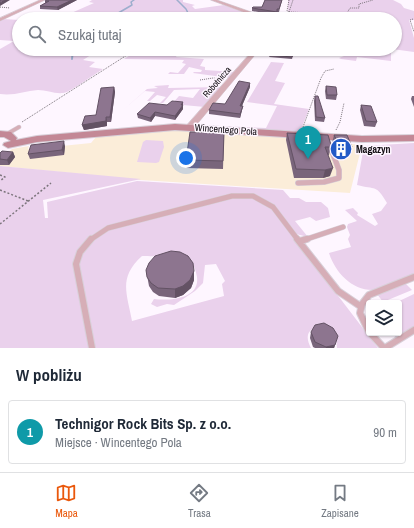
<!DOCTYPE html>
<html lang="pl">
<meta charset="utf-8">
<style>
:root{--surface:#fff;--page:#f6f6f7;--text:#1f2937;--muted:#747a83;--line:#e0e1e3;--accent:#ea580c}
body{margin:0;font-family:"Archivo Narrow",sans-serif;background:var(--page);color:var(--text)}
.controls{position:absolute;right:12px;bottom:12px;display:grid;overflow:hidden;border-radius:4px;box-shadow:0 1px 3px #0004}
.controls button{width:36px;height:36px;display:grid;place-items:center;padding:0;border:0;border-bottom:1px solid var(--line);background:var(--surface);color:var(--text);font:20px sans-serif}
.you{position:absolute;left:186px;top:158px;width:14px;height:14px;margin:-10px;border:3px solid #fff;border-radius:50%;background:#1a73e8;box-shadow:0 0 0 6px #1a73e833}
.badge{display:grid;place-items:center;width:26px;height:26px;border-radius:50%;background:var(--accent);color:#fff;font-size:13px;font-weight:700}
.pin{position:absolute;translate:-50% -33px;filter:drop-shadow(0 1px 2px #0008)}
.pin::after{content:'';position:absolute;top:21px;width:14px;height:12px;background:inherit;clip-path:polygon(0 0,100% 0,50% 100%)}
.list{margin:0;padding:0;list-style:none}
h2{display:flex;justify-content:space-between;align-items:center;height:52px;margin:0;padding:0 16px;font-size:17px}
h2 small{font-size:13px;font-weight:400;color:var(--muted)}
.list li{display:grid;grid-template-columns:26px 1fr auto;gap:12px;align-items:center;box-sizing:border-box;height:64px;margin:0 8px 8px;padding:0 8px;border:1px solid var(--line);border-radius:4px}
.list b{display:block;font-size:15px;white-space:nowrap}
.list p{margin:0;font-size:13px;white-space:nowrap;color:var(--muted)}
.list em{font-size:13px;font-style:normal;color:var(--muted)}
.icon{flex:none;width:22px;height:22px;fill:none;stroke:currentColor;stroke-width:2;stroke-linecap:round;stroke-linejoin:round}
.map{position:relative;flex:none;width:414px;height:348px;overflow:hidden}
.search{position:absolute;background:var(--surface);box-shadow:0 1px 3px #0004;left:12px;right:12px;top:12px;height:44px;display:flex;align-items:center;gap:10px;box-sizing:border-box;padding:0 14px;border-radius:22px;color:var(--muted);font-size:15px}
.sheet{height:124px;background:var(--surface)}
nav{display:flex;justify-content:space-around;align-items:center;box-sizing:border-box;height:56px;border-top:1px solid var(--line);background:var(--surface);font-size:11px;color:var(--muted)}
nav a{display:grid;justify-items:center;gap:2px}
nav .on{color:var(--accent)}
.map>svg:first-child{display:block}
.commercial{fill:#fbedd9}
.green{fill:#ead1ec;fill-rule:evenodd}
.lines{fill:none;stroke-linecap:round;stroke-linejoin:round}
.stream-far1{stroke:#9daecd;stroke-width:1.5}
.stream{stroke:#9daecd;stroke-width:2}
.lane-far2-casing{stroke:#d8d0d9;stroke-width:4.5}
.lane-far1-casing{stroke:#d8d0d9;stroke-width:6}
.lane-casing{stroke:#d8d0d9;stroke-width:8}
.street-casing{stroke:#d8d0d9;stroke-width:1}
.secondary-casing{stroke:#d8d0d9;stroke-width:2}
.path-far1{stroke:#7c757c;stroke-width:1;stroke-dasharray:1 1;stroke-linecap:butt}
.path{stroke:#7c757c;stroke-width:1.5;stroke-dasharray:2 2;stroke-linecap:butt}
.lane-far2{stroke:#d6aeb7;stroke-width:3.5}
.lane-far1{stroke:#d6aeb7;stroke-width:5}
.lane{stroke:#d6aeb7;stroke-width:6}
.street{fill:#d6aeb7;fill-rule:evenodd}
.secondary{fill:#c38896;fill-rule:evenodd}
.wall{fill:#79657b}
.shaded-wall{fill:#635264}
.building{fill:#8d758f;stroke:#635264}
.labels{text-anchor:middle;stroke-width:3;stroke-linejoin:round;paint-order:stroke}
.far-street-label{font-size:9px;fill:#100b10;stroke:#fef6ff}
.street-label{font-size:10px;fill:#100b10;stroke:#fef6ff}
.poi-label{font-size:10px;font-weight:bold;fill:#100b10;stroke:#fef6ff;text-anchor:start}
</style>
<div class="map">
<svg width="414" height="348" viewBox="0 0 414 348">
<rect width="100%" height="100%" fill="#fef6ff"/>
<path class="commercial" d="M176 129 275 136 362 145 350 193 141 180 0 166V160L12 149 29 146 28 149H32L91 143 96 137Z"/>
<path class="green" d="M92 0H183V2L195 5 192 6 195 9 224 5 247 13C230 22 224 19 210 15L200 18 201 19H43L56 13 69 14 94 3 89 2Z
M288 0H393L401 4 404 8 414 11V20H409L414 38V52L392 49H395V19H386V15L347 12 346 13 291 12 288 11Z
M291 13 346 14 345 19 291 17 285 19Z
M3 19 19 20V49H94V53L83 60 95 62 89 67 103 69C96 73 69 93 63 93 55 94 46 90 38 90 25 91 14 96 0 94V49L14 41 0 40V20Z
M140 49H198L197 55H177L176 57 204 59 200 66 205 67V70L235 72 230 78 193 73 194 72H201L202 70 189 67 184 74H168L170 72 178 73 186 64 182 63 184 60 124 59Z
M391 49V61L357 57 356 61 341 59 339 58 349 54H341L331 50Z
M271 62 284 63 275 81 285 83 274 104 309 109 300 132 196 125 266 128 277 106 247 102Z
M169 85 168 88 222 87 205 107 172 104 179 96 193 98 200 89 174 90 163 103H160L166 97 157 95 150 101H147L155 92 145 91 122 111 147 89 158 88 154 86Z
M146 140 163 141 164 147 159 162 156 163 137 162 143 142Z
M414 143V274C403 278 384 289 374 290 352 291 335 272 329 253L351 247 348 239 350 235 347 227 348 224 357 221 345 210 353 208 358 213 357 215 375 226 378 224 372 214 381 211 387 203C376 184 376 190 357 185L364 146Z
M0 166 141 179 43 200 45 218H48L47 202 137 181 283 190 290 198H299L306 202H321L328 208 330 217 316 221 310 217 295 221 308 237 296 234 283 217 254 195 231 194 107 227 93 235 77 253 89 348H0Z
M233 197H252L271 208 378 348H337L336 337 316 327C306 331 306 339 311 348H95L78 264 81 253 87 244 108 230ZM142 256C155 257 180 255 191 263 195 266 196 272 197 277 200 299 169 301 154 299L151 304 157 307 167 304 174 305 195 291 203 283 205 265 216 264 225 281 222 284 224 296 132 321C127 293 118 278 142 256Z
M405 283 412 290 383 302 377 294Z
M414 294V326L396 338 392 333H399V303H395Z"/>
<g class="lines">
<path class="stream-far1" d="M177 0 186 9 190 17 187 19
M108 19 132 5 131 2 134 0"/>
<path class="stream" d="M72 59 73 49"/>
<g class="lane-far2-casing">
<path id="lane-far2" d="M7 134 19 127
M329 143 334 155"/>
</g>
<g class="lane-far1-casing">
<path id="lane-far1" d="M298 183 324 182 339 178V170L333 154
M90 240 108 228 232 196H253L273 207 298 240
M304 240 343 227"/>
</g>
<g class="lane-casing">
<path id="lane" d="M91 239 80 252 76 264 92 348
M297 239 338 291 360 306
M300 241 307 239
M369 332 360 313 362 304 369 295 414 277
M370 333 384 348
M385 348 414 330"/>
</g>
<g class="street-casing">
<path id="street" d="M40 0H45L0 21V18Z
M211 0H217L257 14 285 19 254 16Z
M254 49H260L193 129H187V125Z"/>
</g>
<g class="secondary-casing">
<path id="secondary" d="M175 124 362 136 414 135V141L362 142 175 130 37 142 8 148 3 145 4 143 11 141 4 137H0V131L11 132 17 138 16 140 37 136Z"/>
</g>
<path class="path-far1" d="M289 0 287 11 289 12
M0 7 10 8
M289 12 353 15
M289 12 293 0
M347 13 350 8H359V4L373 0
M413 19 410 20 414 32
M200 80 213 78 222 79
M22 122 127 55
M303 127 321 78 325 71 334 69
M336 130 340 122 344 103"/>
<path class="path" d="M0 175 5 177 0 181
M0 190 28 201
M0 224 51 183"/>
<use href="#lane-far2" class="lane-far2"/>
<use href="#lane-far1" class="lane-far1"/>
<use href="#lane" class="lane"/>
<use href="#street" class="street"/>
<use href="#secondary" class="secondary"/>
</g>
<path class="wall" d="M77 0 58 10 40 9V6L45 3V1Z
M265 0H282L279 12H277L276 15 252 11V8L262 7Z
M295 49 292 59 269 57 270 55Z
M326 86 337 95 336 100 326 99 325 91Z
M114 87 115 92 111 122H107V126L84 130 82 125 96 115Z
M250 87 242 106H243L240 118 209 114V110L225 104Z
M315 96 325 118 324 122 315 121 314 101Z
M412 96H414V107L411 99Z
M183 102V109L175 120 155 116 151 122 138 118 137 114 167 105Z
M361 105 377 122 375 127 364 126 360 110Z
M224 133 223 169 186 168V160Z
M287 133 331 147 329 155H328L330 176 323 178H294L286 140Z
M334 135 352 147 350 155H338L332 143Z
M65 146 64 155 30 159 28 154Z
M13 152 15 157 9 165H0V153Z
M146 270 194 271V280L191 288 183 295 175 298 159 296 153 292 149 286Z
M311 332 335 345 334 348H315L313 347 310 338Z"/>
<path class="shaded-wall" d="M5 0H10L0 6V3Z
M72 0H77L58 10 57 7Z
M258 16V18L255 19H250Z
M250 83V87L240 110V106Z
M114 87 115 92 111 122 110 117Z
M183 102V109L175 120V116Z
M243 106 240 118V114Z
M155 112V116L151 122 150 118Z
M106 117 107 122V126L84 130 82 125Z
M64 141 65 146 64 155 62 150Z
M13 152 15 157 9 165 7 160Z
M333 168 330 176 323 178 325 170Z
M194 271V280L191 288 183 295 175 298V289Z
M335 345 334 348H326V347Z"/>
<path class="building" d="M0 0H5L0 3Z
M47 0H72L57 7 40 6 49 1H45Z
M265 0H282L279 9H277V12L252 8 253 7H262Z
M250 14 258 16 250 19H247Z
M272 49H295L292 57 270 55Z
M239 81 250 83 240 106H243L240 114 209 110 213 103 225 104Z
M326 86 336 87 337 95H327Z
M114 87 110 117H106V121L82 125 85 116 96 115 101 88Z
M315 96H318L325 118 316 117Z
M172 101 183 102 181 105H183L175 116 155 112 150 118 137 114 149 103 167 105Z
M361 105 371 106 377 122 366 121Z
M190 132 224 133 223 161 186 160Z
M287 133 328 135 331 145V147H325L333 168 325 170 296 169Z
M334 135H347L352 147H340Z
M64 141 62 150 28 154 31 145Z
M2 151 13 152 7 160 0 159V153Z
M171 251 180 252 188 256 193 263 194 271 190 280 183 286 175 289 158 288 151 283 147 277 146 270 149 263 155 256Z
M324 323 333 328 338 336 335 345 326 347 315 342 311 332 315 325Z"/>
<defs>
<g id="building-disc" transform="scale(1.15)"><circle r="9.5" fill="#225ac7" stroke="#fef6ff"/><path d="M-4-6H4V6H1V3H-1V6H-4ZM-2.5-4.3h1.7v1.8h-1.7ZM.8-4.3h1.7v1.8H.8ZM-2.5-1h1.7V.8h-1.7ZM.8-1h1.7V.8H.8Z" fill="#fff"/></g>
</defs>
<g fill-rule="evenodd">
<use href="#building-disc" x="341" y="149"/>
</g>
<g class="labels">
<g class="far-street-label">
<text transform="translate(217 82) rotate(-49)" y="3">Robotnicza</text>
</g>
<g class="street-label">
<text transform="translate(226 129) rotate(4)" y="4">Wincentego Pola</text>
</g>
<g class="poi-label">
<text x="356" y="153">Magazyn</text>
</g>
</g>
</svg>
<div class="controls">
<button><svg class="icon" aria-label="layers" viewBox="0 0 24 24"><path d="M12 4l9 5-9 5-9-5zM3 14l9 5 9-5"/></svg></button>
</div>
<div class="you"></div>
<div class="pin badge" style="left:308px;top:159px;background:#0f9aa8">1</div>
<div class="search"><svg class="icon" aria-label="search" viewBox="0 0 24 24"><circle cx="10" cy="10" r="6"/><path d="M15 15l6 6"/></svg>Szukaj tutaj</div>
</div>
<section class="sheet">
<h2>W pobliżu<small></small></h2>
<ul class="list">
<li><span class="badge" style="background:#0f9aa8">1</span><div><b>Technigor Rock Bits Sp. z o.o.</b><p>Miejsce · Wincentego Pola</p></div><em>90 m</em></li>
</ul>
</section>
<nav>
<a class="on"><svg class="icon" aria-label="map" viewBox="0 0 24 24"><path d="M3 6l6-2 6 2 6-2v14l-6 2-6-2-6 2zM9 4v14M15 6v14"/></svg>Mapa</a>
<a><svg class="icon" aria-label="directions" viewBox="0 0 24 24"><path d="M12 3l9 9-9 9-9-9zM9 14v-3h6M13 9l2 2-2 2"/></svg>Trasa</a>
<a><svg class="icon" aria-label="saved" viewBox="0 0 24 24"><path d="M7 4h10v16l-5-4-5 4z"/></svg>Zapisane</a>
</nav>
